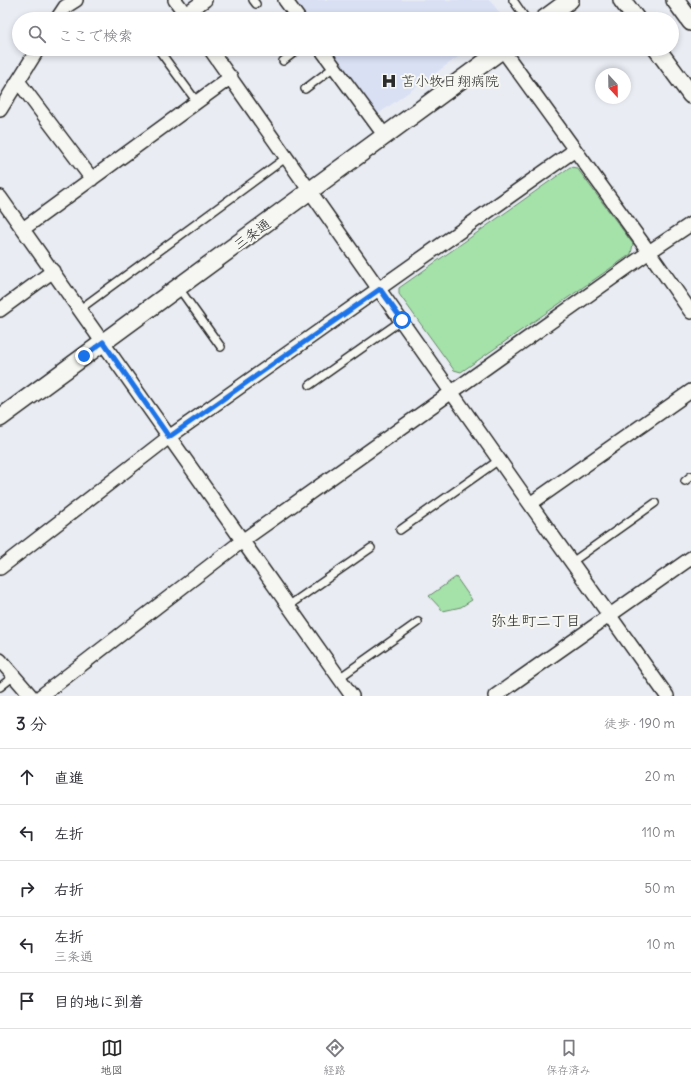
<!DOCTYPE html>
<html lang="ja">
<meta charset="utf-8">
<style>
:root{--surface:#fff;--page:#f7f7f7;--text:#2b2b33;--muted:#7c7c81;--line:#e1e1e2;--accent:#2b2b2b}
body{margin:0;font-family:Delius,"Klee One",sans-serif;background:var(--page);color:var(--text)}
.compass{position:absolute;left:595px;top:68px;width:36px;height:36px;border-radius:50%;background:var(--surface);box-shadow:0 2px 6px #0003;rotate:158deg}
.stop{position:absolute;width:12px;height:12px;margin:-9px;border:3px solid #1a73e8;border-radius:50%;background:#fff}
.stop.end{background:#1a73e8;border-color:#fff;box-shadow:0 1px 4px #0008}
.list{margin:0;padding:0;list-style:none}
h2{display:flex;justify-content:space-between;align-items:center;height:52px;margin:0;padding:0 16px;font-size:17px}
h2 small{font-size:13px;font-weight:400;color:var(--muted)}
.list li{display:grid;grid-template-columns:26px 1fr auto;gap:12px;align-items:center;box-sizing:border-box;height:56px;padding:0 16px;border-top:1px solid var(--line)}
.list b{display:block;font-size:15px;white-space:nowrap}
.list p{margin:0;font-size:13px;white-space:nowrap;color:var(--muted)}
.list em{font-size:13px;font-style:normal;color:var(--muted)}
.icon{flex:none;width:22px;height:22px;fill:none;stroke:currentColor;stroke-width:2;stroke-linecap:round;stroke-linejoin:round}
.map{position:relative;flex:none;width:691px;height:696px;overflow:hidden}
.search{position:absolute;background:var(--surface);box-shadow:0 2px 6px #0003;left:12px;right:12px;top:12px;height:44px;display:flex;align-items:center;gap:10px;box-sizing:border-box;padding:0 14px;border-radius:22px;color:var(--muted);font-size:15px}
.sheet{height:332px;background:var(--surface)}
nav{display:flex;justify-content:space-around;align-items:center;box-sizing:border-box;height:56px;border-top:1px solid var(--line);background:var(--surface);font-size:11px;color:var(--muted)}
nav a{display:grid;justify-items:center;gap:2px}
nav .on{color:var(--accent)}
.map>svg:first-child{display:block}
.built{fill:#d9e0f4}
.green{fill:#a4e2a9;stroke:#68866a}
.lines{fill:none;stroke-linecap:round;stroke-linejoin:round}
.service-casing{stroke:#2b2b2b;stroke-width:10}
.minor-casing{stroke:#2b2b2b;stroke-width:16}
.tertiary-casing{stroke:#2b2b2b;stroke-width:20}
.service{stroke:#f6f6f2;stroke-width:7}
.minor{stroke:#f6f6f2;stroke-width:13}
.tertiary{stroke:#f6f6f2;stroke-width:17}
.route{stroke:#1a73e8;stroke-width:5}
.labels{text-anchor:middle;stroke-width:4;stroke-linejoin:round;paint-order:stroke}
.poi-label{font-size:14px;fill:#2b2b2b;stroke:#f6f6f2;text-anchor:start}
.street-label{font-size:14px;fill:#2b2b2b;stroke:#f6f6f2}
.neighbourhood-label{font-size:15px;fill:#2b2b2b;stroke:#f6f6f2}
</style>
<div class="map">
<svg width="691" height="696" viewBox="0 0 691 696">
<rect width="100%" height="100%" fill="#e9ecf3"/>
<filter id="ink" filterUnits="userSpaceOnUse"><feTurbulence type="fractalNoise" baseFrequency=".025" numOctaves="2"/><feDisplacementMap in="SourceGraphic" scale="8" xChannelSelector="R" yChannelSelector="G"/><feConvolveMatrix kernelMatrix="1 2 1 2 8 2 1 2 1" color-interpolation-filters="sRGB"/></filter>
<g filter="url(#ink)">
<path class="built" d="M295 0H490L504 19H308Z
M330 49H469L378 114Z"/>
<path class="green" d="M570 167 577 168 633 244 631 254 461 372 454 370 399 294V288Z
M456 577 472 600 461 607 443 611 429 596Z"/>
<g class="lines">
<g class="service-casing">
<path id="service" d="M253 0 256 4
M513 0 526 19
M158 49 197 102
M283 61 299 49
M305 89 334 67
M178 287 221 347
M80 309 287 157
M310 385 402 320
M685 481 691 476
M400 530 499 460
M572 562 655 503
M288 606 371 548
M339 678 418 622
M0 687 14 676"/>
</g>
<g class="minor-casing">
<path id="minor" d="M175 0 189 19
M285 0 299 19
M185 14 205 0
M57 19 65 7 76 0
M210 49 530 504 667 696
M321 49 385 136
M502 49 649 252 691 312
M18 81 92 179
M0 110 38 49
M0 197 352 696
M23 229 231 77
M0 310 53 271
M530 504 691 391
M0 568 169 437 575 150
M0 660 31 696
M41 696 242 541 649 252 691 224
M495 696 691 558"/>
</g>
<g class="tertiary-casing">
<path id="tertiary" d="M622 0 636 19
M675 0 691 22
M544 19 570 0
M657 49 691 95
M0 418 503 49"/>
</g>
<use href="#service" class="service"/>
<use href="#minor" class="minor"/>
<use href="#tertiary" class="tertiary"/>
</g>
</g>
<g class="lines" filter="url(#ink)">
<path class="route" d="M84 356 103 342 169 437 380 289 402 320"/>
</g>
<defs>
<g id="hospital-bare" transform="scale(1.2)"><path d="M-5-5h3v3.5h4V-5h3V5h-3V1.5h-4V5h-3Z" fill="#2b2b2b" stroke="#f6f6f2" stroke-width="2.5" paint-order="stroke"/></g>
</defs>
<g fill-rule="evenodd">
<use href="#hospital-bare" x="389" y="81"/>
</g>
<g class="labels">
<g class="poi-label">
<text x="401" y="86">苫小牧日翔病院</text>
</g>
<g class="street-label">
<text transform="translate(252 234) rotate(-36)" y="5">三条通</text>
</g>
<g class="neighbourhood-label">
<text x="536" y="626">弥生町二丁目</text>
</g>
</g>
</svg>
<svg class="compass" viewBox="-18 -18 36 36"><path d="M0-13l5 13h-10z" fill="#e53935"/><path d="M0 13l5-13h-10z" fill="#7c7c81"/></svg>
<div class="stop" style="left:402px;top:320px"></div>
<div class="stop end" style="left:84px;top:356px"></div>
<div class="search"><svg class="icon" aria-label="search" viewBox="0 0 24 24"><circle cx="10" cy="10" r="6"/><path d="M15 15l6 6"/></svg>ここで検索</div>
</div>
<section class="sheet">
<h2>3 分<small>徒歩 · 190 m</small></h2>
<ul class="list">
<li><svg class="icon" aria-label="ahead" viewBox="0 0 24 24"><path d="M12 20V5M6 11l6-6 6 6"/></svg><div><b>直進</b></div><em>20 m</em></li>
<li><svg class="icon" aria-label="left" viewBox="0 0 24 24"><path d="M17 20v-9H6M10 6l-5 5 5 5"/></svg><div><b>左折</b></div><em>110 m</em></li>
<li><svg class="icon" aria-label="right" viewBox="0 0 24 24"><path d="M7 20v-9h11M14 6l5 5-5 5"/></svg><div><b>右折</b></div><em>50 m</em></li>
<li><svg class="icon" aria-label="left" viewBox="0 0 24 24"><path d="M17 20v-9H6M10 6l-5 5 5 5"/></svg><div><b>左折</b><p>三条通</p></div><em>10 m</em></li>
<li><svg class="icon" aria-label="arrive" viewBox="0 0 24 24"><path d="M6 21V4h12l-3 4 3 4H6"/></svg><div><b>目的地に到着</b></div></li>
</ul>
</section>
<nav>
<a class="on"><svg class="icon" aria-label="map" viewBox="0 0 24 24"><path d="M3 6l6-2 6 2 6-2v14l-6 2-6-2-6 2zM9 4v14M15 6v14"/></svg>地図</a>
<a><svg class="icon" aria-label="directions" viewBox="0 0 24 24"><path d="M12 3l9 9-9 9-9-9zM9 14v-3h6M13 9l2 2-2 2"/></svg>経路</a>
<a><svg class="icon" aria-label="saved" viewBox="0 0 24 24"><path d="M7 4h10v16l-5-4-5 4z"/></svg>保存済み</a>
</nav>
